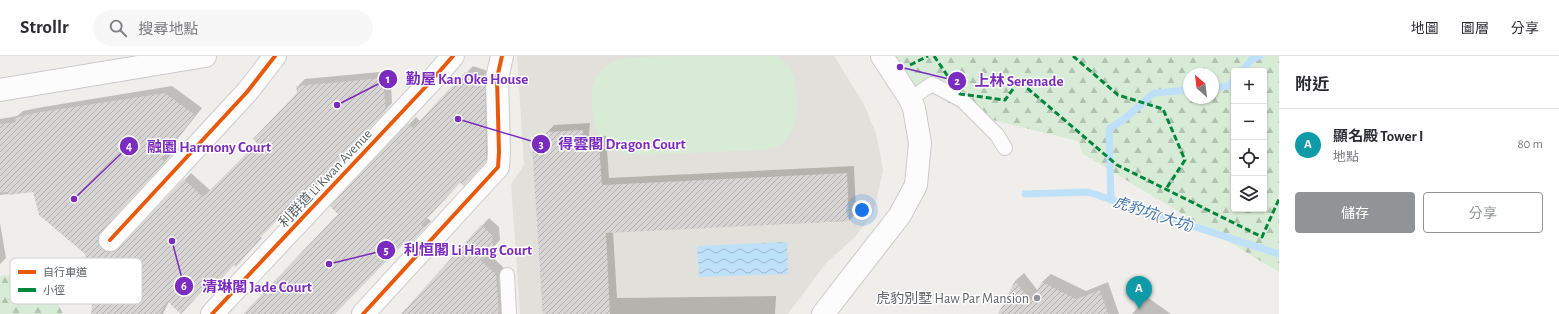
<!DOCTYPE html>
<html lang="zh-TW">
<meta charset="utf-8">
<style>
:root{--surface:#fff;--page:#f7f7f7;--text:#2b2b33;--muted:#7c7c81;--line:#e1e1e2;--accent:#919496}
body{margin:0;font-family:"Alegreya Sans","Noto Sans TC",sans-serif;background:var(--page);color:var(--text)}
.controls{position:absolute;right:12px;top:12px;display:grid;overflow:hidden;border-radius:4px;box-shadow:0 1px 3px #0004}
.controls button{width:36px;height:36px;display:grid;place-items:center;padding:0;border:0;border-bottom:1px solid var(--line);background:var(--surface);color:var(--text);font:20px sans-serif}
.compass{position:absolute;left:1183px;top:12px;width:36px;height:36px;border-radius:50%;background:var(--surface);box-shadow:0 1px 3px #0004;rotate:332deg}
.you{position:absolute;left:862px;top:154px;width:14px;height:14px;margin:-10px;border:3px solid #fff;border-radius:50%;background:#1a73e8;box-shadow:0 0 0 6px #1a73e833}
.badge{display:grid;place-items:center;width:26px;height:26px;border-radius:50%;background:var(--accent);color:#fff;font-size:13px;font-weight:700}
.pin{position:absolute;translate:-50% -33px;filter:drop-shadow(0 1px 2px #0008)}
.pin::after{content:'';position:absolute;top:21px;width:14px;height:12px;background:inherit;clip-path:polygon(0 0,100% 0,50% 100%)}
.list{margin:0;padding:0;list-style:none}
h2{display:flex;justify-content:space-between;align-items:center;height:52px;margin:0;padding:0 16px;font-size:17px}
h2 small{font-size:13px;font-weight:400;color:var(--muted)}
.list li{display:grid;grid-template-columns:26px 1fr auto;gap:12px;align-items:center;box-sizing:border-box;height:72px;padding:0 16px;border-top:1px solid var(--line)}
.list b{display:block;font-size:15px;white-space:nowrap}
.list p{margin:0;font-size:13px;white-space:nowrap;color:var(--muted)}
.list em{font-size:13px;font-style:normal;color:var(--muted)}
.actions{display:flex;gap:8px;padding:12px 16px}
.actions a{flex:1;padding:9px 0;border:1px solid var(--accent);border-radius:4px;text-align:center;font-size:14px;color:var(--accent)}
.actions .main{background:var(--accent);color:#fff}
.icon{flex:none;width:22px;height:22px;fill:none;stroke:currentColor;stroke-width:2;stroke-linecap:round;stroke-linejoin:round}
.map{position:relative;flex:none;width:1279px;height:258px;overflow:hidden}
header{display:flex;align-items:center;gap:24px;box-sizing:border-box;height:56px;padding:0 20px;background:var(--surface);border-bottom:1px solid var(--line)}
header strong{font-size:19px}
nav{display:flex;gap:22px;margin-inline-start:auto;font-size:14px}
.search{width:280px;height:36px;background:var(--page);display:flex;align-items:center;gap:10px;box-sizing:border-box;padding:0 14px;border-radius:22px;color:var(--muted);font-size:15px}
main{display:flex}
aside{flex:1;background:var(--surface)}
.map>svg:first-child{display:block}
.education{fill:#e2e0da}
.forest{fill:url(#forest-firs);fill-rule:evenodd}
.garden{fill:#d8ebd6}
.water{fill:url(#water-waves)}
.shadow{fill:#0003}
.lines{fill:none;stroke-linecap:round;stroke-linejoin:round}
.stream{stroke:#bfe0f9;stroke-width:7}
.building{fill:url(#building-hatch)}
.service-casing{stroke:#cbcccc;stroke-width:16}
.minor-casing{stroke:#cbcccc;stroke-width:24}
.secondary-casing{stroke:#cacacb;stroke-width:24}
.service{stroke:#fdfcfc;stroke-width:14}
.minor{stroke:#fdfcfc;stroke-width:22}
.secondary{stroke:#fdfcfc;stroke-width:22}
.quiet{stroke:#00873e;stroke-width:3;stroke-dasharray:6 3;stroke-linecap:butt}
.cycleway-casing{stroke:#fff;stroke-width:6}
.cycleway{stroke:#e8590c;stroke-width:4}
.poi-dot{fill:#919496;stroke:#fff;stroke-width:1.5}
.labels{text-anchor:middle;stroke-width:3;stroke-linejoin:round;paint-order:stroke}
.street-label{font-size:14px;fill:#5f6368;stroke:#fff}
.poi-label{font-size:14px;fill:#5f6368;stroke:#fff;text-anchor:end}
.water-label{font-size:15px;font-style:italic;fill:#4174aa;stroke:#fff}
.key{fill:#fff;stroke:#cfd0d2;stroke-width:1}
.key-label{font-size:11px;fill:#5f6368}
.leader{fill:none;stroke:#7b2cbf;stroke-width:1.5}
.callout-dot{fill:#7b2cbf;stroke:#fff;stroke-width:1.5}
.mark-label{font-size:12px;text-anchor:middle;font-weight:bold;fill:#fff}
.callout-label{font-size:15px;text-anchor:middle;font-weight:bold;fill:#7b2cbf;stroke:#fff;stroke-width:3;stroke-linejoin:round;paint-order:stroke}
</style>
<header>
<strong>Strollr</strong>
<div class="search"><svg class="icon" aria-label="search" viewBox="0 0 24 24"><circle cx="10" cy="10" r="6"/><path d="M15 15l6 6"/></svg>搜尋地點</div>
<nav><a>地圖</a><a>圖層</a><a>分享</a></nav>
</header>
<main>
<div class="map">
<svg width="1279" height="258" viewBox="0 0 1279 258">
<defs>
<pattern id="forest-firs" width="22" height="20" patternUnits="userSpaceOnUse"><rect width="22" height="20" fill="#d8ebd6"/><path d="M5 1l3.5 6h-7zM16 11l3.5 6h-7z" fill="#b2c2b1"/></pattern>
<pattern id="water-waves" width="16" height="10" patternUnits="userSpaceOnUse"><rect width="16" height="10" fill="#bfe0f9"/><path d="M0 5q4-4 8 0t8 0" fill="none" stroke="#9eb9cd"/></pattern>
<pattern id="building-hatch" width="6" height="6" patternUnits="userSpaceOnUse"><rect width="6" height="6" fill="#d6d5d3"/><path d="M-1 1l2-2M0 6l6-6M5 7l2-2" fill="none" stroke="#b1b0af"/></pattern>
</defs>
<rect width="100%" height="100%" fill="#efeeea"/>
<path class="education" d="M517 0H834L864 48 877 81 883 115 873 158 855 181 826 207 788 258H520L511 128 524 109Z"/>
<path class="forest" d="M888 0H1279V216L1083 98 1078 85 969 58 910 26ZM1234 15H1264V153H1234ZM1189 18H1213V42H1189Z
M42 215 63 258H0V220Z"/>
<path class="garden" d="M669 0H779C782 4 786 7 789 11 801 31 800 71 783 87 779 91 771 92 766 94L630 99C618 96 609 93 601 83 593 74 591 45 592 33 593 23 601 13 609 8 621 0 653 1 669 0Z"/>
<path class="water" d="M787 186 788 218 699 221 697 190Z"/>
<path class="shadow" d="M473 10 491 16 492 98 470 122 460 126 427 162 431 165 417 180 407 184 334 258H244L340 158 332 150 416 61 420 65Z
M390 15 392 47 319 125 308 132 260 180 262 182 243 202 205 231 169 245 163 258H92L97 219 86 197 34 135 0 139V63L17 60 23 55 43 51 172 30 202 52 168 95 172 98 108 167 105 174V181L115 189H121L126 186 191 117 211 135 258 87 298 38 297 31 305 23Z
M590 67 589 79 606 80 609 122 854 110 856 157 849 165 613 175 617 242 776 240 775 258H543L533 89 541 82H547V77L554 69Z
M489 162 499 171 500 184 488 197 503 211 506 258H402Z
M0 167 6 202 0 208Z
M1024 217 1038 235 1042 226 1051 218 1086 235 1108 226 1119 258H1004L1001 254 1015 225Z
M1147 241 1171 258H1132Z"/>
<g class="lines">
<path class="stream" d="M1242 15 1252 3 1260 0
M1213 32 1229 30 1234 24
M1025 138 1088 136 1279 198
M1111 144 1109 73 1123 64 1154 37 1189 34"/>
</g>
<path class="building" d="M465 16 485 22 486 106 464 130 460 127 421 169 425 172 410 188 407 185 394 197 335 258H243L338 158 330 150 408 67 413 72Z
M383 22 386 55 312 133H308L254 188 255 189 236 211 234 209 209 236 205 232 181 258 167 245 160 258H91L96 219 87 211 85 198 39 159 33 136 9 139 8 136 0 137V68L16 66 14 62 34 57 165 37 195 59 162 103 165 106 101 176 98 182V188L102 193 108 196H113L119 192 184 123 203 141 257 87 253 83 297 37 296 30Z
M583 74 582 86 599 87 602 129 847 117 849 165 606 177 610 258H543L532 89H547L546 76Z
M481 169 492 179 493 192 481 205 496 218 499 258H401Z
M1015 225 1031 245 1042 226 1076 243 1100 234 1108 258H998Z"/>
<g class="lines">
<g class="service-casing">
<path id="service" d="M910 43 932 28 962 44 997 79 1005 92
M507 219 509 258"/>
</g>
<g class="minor-casing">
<path id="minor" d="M110 184 247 36 275 0
M212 258 432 24 453 0
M363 258 498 111 499 96 497 22 502 0"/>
</g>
<g class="secondary-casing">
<path id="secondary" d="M0 34 205 0
M823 258 900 159 916 129 920 87 914 52 910 43 882 0"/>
</g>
<use href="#service" class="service"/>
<use href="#minor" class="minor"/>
<use href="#secondary" class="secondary"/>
<path class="quiet" d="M934 0 960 38 1005 44 1019 25 1117 109 1262 181 1279 143
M1073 0 1118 39 1163 53 1185 104 1166 133
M910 9 928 0"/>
<g class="cycleway-casing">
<path id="cycleway" d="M110 184 247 36 275 0
M212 258 432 24 453 0
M363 258 498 111 499 96 497 22 502 0"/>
</g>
<use href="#cycleway" class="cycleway"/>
</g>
<circle class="poi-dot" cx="1037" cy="242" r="4"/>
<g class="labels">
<g class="street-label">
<text transform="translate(325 122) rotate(-47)" y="5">利群道 Li Kwan Avenue</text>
</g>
<g class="poi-label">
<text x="1029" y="247">虎豹別墅 Haw Par Mansion</text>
</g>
<g class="water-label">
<text transform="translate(1154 158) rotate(18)" y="5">虎豹坑(大坑)</text>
</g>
</g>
<rect x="10" y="202" width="132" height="46" rx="6" class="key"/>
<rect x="18" y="214" width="18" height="4" fill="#e8590c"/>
<rect x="18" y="232" width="18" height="4" fill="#00873e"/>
<g class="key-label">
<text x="43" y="220">自行車道</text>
<text x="43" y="238">小徑</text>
</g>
<path class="leader" d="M337 49L388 23M900 11L957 25M458 63L541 88M74 143L129 90M329 208L386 194M172 185L184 230"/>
<g class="callout-dot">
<circle cx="337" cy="49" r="4"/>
<circle cx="900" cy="11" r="4"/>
<circle cx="458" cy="63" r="4"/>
<circle cx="74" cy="143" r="4"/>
<circle cx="329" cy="208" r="4"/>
<circle cx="172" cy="185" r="4"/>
<circle cx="388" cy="23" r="10"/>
<circle cx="957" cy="25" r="10"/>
<circle cx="541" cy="88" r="10"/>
<circle cx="129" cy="90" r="10"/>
<circle cx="386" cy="194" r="10"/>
<circle cx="184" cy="230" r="10"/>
</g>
<g class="mark-label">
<text x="388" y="27">1</text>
<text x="957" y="29">2</text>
<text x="541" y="92">3</text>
<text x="129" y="94">4</text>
<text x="386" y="198">5</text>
<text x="184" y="234">6</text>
</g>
<g class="callout-label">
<text x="467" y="28">勤屋 Kan Oke House</text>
<text x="1019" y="30">上林 Serenade</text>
<text x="622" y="93">得雲閣 Dragon Court</text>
<text x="209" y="96">融園 Harmony Court</text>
<text x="468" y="199">利恒閣 Li Hang Court</text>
<text x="257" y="236">清琳閣 Jade Court</text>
</g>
</svg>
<div class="controls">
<button>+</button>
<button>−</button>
<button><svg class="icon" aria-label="locate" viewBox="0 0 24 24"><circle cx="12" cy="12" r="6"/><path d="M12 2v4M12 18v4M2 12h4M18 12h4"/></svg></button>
<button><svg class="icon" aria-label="layers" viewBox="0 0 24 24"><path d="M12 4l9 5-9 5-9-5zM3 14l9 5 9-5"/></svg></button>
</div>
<svg class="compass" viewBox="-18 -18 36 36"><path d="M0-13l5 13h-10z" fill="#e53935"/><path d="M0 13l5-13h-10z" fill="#7c7c81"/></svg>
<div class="you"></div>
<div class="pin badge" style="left:1139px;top:253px;background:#0f9aa8">A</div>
</div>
<aside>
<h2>附近<small></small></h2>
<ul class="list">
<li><span class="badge" style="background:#0f9aa8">A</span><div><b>顯名殿 Tower I</b><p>地點</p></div><em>80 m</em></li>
</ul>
<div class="actions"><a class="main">儲存</a><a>分享</a></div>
</aside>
</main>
